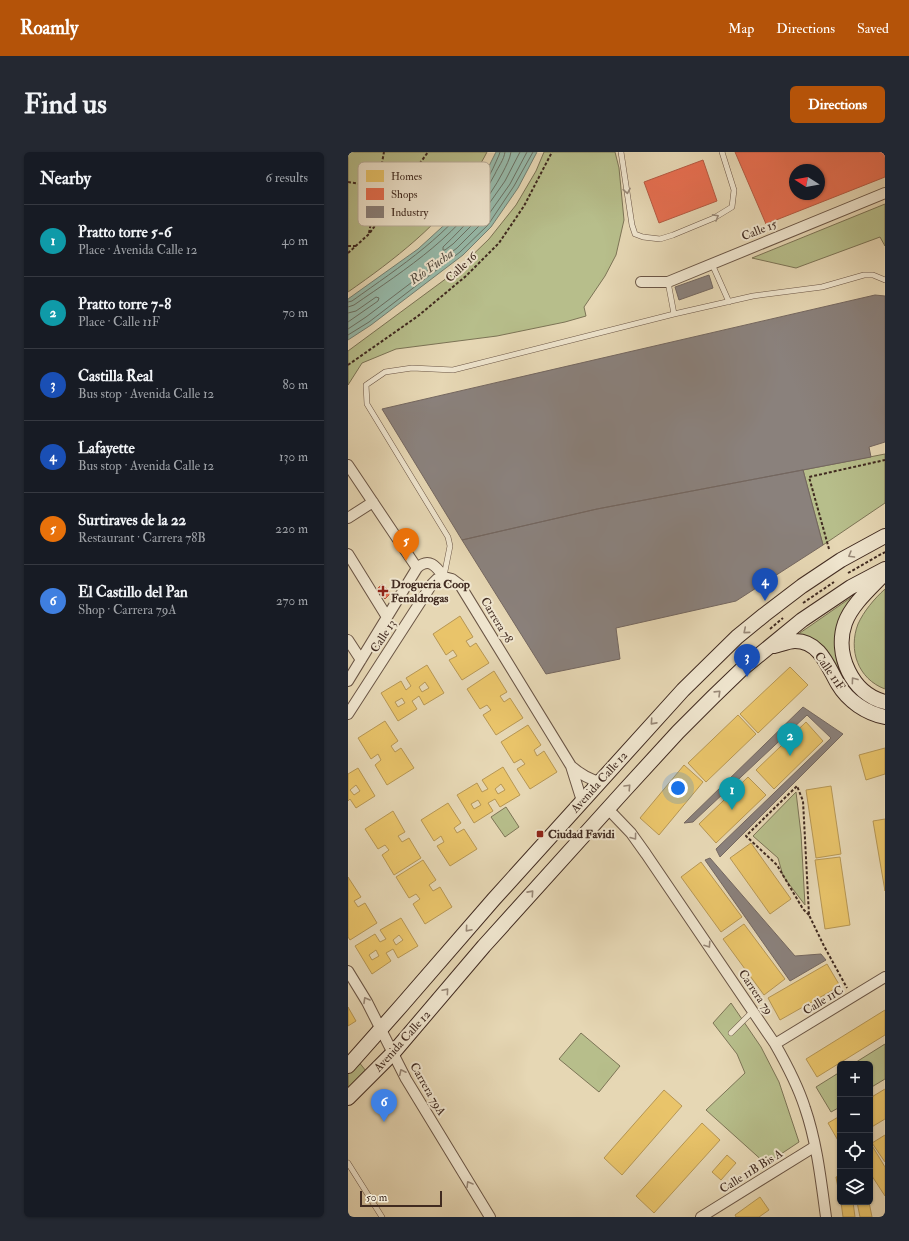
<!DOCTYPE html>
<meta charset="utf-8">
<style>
:root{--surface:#171b24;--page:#242831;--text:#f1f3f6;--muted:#9ea1a6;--line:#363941;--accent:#b45309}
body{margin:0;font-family:"IM FELL Double Pica",serif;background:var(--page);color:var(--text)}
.controls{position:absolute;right:12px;bottom:12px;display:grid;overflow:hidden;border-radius:6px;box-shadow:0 1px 3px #0004}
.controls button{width:36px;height:36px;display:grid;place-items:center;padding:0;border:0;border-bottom:1px solid var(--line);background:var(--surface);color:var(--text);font:20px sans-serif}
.compass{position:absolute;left:441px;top:12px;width:36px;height:36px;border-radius:50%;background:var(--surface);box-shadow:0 1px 3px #0004;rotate:281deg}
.scale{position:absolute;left:12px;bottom:10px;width:82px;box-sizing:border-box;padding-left:4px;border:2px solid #402a20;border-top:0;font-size:11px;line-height:14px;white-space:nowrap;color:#402a20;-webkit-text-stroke:3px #efe5ce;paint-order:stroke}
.you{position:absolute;left:330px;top:636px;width:14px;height:14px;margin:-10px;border:3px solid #fff;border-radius:50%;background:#1a73e8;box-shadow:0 0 0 6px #1a73e833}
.badge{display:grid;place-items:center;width:26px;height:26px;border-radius:50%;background:var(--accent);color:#fff;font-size:13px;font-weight:700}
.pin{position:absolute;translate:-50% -33px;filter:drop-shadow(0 1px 2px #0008)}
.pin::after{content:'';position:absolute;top:21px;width:14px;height:12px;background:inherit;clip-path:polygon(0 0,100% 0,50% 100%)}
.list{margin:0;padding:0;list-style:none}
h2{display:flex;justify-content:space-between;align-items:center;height:52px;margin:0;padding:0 16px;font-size:17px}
h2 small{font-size:13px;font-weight:400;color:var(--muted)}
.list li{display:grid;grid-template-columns:26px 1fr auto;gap:12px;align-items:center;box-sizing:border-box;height:72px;padding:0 16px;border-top:1px solid var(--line)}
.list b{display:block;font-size:15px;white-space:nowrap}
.list p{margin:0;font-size:13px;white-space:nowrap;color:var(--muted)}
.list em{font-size:13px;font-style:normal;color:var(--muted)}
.icon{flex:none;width:22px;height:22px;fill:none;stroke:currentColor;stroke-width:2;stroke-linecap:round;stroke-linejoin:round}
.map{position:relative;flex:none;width:537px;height:1065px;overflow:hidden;border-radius:6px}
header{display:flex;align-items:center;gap:24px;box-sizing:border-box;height:56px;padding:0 20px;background:var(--accent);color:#fff}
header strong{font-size:19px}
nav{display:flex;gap:22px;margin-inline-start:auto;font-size:14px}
.intro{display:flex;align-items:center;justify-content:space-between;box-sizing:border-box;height:96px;padding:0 24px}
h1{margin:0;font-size:28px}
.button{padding:10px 18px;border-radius:6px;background:var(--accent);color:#fff;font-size:14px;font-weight:700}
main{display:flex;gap:24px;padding:0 24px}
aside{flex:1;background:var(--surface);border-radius:6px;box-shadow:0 1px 3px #0004}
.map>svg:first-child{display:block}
.green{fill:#b7be8b;stroke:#7c7456}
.water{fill:#97baaa;stroke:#748073}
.homes{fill:#e9c46a;stroke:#b69654;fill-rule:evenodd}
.shops{fill:#e76f51;stroke:#b55a42;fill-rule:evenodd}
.industry{fill:#8a817c;stroke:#746760}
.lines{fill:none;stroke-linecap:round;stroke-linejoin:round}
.shore{stroke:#6c7265;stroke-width:1}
.lane-casing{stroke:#6a5545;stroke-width:6}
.street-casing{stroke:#6a5545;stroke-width:12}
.secondary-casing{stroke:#402a20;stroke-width:16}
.path{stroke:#402a20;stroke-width:2;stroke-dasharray:3 2;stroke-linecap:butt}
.lane{stroke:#efe5ce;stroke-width:5}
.street{stroke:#efe5ce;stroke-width:10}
.secondary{stroke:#efe5ce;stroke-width:14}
.oneway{stroke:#988877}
.poi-dot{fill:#8f2418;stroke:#efe5ce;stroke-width:1.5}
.labels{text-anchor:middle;stroke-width:4;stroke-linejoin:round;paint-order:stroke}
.street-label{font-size:12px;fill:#402a20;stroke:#efe5ce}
.poi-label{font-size:12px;font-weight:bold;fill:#402a20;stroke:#efe5ce;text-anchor:start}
.water-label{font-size:13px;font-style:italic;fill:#564e42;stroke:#efe5ce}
.key{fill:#efe5ce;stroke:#baad9a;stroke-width:1}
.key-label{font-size:11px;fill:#402a20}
</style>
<header>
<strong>Roamly</strong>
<nav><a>Map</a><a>Directions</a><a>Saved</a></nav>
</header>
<div class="intro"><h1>Find us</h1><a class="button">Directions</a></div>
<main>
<aside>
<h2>Nearby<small>6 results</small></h2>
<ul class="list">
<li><span class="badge" style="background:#0f9aa8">1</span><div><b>Pratto torre 5-6</b><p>Place · Avenida Calle 12</p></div><em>40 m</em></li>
<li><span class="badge" style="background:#0f9aa8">2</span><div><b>Pratto torre 7-8</b><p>Place · Calle 11F</p></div><em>70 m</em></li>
<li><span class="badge" style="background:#1a4fb4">3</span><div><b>Castilla Real</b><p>Bus stop · Avenida Calle 12</p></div><em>80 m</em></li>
<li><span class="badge" style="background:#1a4fb4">4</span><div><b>Lafayette</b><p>Bus stop · Avenida Calle 12</p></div><em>130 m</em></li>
<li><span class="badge" style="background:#e8710a">5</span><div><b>Surtiraves de la 22</b><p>Restaurant · Carrera 78B</p></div><em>220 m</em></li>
<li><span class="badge" style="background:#3f7fe0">6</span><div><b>El Castillo del Pan</b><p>Shop · Carrera 79A</p></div><em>270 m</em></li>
</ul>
</aside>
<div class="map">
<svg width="537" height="1065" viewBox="0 0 537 1065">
<rect width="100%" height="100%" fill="#e6d7b4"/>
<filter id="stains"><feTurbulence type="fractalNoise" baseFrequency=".005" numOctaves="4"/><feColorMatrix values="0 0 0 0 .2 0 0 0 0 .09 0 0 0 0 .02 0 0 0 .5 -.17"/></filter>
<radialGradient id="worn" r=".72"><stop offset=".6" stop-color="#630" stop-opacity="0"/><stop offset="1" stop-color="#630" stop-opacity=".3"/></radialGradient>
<path class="green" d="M0 0H139C135 8 130 16 125 24 94 71 46 108 0 140Z
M196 0H267L271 16 276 68 268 103 257 124 236 155 238 164 217 170 149 184 48 197 14 211 0 233V199L107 120 141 87 168 53 188 19Z
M537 52V94L532 85 448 116 404 106Z
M537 302V351L475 393 455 318Z
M537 437V537C510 527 500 498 510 472 516 459 526 447 537 437Z
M511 440 492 507 537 555V561L513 549 449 483Z
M448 640 453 682 457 753 435 724 430 706 405 684Z
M158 655 171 675 157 685 143 665Z
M383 851 413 895 431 930 451 990 418 1012 358 958 397 921 389 902 365 871Z
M233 881 272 914 251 940 211 907Z
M537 892V927L522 936V912H505Z
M10 909 18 919 0 936V920Z
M492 920V955L483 960 468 935Z"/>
<path class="water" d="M148 0H189L170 36 143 75 115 103 23 173 0 188V147L70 97 105 65 134 28Z"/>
<path class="homes" d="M112 464 125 485 118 489 122 495 128 491 141 511 114 528 101 508 109 504 105 498 98 503 85 482Z
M79 513 96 541 76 553 71 544 64 549 69 557 50 569 33 541 53 529 58 538 63 534 58 526ZM77 530 81 536 74 540 71 535ZM54 546 57 551 50 555 47 550Z
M442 515 460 533 410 581 392 562Z
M146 519 159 540 152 544 156 550 162 546 175 566 148 583 135 563 143 558 139 553 132 557 119 537Z
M390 563 408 582 358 630 340 611Z
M37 569 50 589 43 594 47 600 53 596 66 616 39 633 27 613 33 608 30 602 23 607 10 586Z
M458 570 475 589 426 637 408 618Z
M180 573 193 593 186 598 189 604 196 599 209 620 182 637 169 617 177 612 173 607 166 611 153 590Z
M537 596V622L518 628 511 603Z
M336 613 355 630 311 683 292 666Z
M155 615 172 643 152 655 147 647 140 651 145 659 126 671 109 643 129 631 134 640 140 637 134 628ZM153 632 157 638 150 642 147 637ZM130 648 133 653 126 657 123 652Z
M10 616 27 644 8 656 2 647 0 649V622ZM8 633 12 639 6 643 2 638Z
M400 625 418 643 368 691 351 672Z
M483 634 493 702 468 706 458 638Z
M100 651 113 671 106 676 109 681 116 677 129 697 102 714 89 694 96 690 93 684 86 689 73 668Z
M45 659 57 680 50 684 54 690 61 686 73 706 46 723 34 703 41 698 37 693 30 697 17 677Z
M537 667V739L525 669Z
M403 691 443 747 422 762 382 706Z
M492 705 502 773 477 777 467 708Z
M75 708 88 728 81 733 85 739 92 735 104 755 77 772 65 752 72 747 68 742 61 746 48 725Z
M353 710 394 765 373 780 333 725Z
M0 725 13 745 6 749 10 755 17 751 29 771 2 788 0 785Z
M53 766 70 794 50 806 45 797 38 801 43 809 24 822 7 794 27 782 32 790 38 787 32 778ZM51 783 55 788 48 793 45 788ZM28 798 31 804 24 808 21 803Z
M396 772 437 827 416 843 375 787Z
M479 812 492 834 432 868 420 846Z
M0 855 8 869 0 874Z
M537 858V883L469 925 458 907Z
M537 937V967L522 976V946Z
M316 938 334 954 274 1023 256 1006Z
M492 964V992L480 971Z
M354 971 372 988 306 1061 288 1044Z
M537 983V1010L524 991Z
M523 992 537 1015V1044L522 1021Z
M379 1003 388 1011 373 1028 364 1020Z
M492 1024V1047L488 1025Z
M412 1045 421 1058 411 1065H388L387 1063Z
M493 1050H505L507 1065H495Z
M509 1050H521L524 1065H512Z"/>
<path class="shops" d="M387 0H537V25L418 72ZM447 18H471V42H447Z
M355 8 369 49 311 71 296 30Z
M34 432 43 441 37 447 28 438Z"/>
<path class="industry" d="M361 123 365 136 331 148 327 135Z
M527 143 537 144V290L521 295 523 305 249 357 114 388 34 257Z
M455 318 475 393 388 449 268 476 272 507 198 522 114 388 249 357Z
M455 555 495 582 372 705 368 697 483 586 459 563 345 670 336 671Z
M362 706 447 804 473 802 478 808 442 829 357 708Z"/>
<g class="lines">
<path class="shore" d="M163 0C162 7 158 14 155 20 140 49 118 73 95 95V98H97L105 92 131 66 157 29 172 0
M0 150 4 149C53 114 103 82 137 30 143 22 147 12 151 3L152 0
M0 155 6 153C58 117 117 80 147 22 150 15 156 8 157 0
M0 161 8 159 28 145 31 146 30 149 0 170
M0 177 18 165 109 96 136 69 162 32 179 0
M0 183 21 170 112 100 140 73 166 34 185 0"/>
<g class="lane-casing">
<path id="lane" d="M273 0 284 73 287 82 295 85 312 87 325 83 366 66 384 55 386 38 374 0
M364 112 381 150
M320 130 326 162
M96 424 102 394 100 385 19 252 18 233 37 220 64 216 105 218 326 162 405 144 474 135 516 123H525L537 128
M383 881 405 859
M0 1011 34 1065"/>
</g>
<g class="street-casing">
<path id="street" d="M293 130H320L537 41
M0 313 69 416
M0 366 25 350
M0 402 39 465
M96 425 104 427 112 433 223 614 234 649
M0 488 13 508
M0 529 69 416C81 405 88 414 96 425
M0 562 84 432 89 427 96 425
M223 614C232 622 240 627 252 630
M260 657 283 681 298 702 427 892C439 913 450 934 457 956 469 991 473 1029 478 1065
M0 819 19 850 58 927 142 1065
M427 892 537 825
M353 1065 466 995"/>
</g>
<g class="secondary-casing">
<path id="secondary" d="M537 421C523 436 504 452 497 471 486 502 504 542 537 550
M426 494C432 493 440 489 447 489 472 489 480 515 490 532 500 549 518 561 537 565
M0 914 54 853 146 747 335 538 389 485 416 463 454 434 493 408 537 384
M0 946 45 901 136 794 275 640 330 580 365 545 394 517 454 468 503 435 537 417"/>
</g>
<path class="path" d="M0 30 52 38
M21 81 36 0
M0 94H9
M0 101 21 82 80 0
M0 213 70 164 118 124 151 91 176 54 204 0
M481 397 461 325 537 308
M500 421 537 400
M455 451 486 430
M422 477 435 466
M461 763 455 757 429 713 398 684 449 634 455 649 461 763 476 794 499 836"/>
<use href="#lane" class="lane"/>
<use href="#street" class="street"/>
<use href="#secondary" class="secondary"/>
</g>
<defs><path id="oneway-chevron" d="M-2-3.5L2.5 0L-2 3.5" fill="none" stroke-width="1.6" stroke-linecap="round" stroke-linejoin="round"/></defs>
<g class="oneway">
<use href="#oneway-chevron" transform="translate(279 39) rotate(80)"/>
<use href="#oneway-chevron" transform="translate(368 65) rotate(-29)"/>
<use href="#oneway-chevron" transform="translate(503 403) rotate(150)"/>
<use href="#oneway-chevron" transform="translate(398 479) rotate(140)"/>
<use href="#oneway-chevron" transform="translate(506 528) rotate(-126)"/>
<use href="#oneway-chevron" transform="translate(370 541) rotate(-44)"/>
<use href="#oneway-chevron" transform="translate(305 570) rotate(132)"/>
<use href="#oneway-chevron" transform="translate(280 635) rotate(-47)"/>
<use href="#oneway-chevron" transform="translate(286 685) rotate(53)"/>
<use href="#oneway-chevron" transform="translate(183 741) rotate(-48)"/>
<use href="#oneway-chevron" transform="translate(120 777) rotate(131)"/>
<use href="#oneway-chevron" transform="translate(360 793) rotate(56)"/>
<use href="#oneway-chevron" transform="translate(98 839) rotate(-49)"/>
<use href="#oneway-chevron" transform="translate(18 848) rotate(-120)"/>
<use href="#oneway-chevron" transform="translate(54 920) rotate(-116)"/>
<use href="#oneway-chevron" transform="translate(121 1032) rotate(-121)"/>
</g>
<g class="poi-dot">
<path d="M33 433h4v4h4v4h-4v4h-4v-4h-4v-4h4z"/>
<rect x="188" y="678" width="8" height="8" rx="2"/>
</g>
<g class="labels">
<g class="street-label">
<text transform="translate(411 78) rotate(-22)" y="4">Calle 15</text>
<text transform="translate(113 115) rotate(-43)" y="4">Calle 16</text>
<text transform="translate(149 468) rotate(59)" y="4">Carrera 78</text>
<text transform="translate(35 484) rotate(-57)" y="4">Calle 13</text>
<text transform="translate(482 519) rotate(55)" y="4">Calle 11F</text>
<text transform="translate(251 630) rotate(-48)" y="4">Avenida Calle 12</text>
<text transform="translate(408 840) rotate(56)" y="4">Carrera 79</text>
<text transform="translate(475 848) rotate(-31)" y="4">Calle 11C</text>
<text transform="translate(54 889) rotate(-48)" y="4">Avenida Calle 12</text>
<text transform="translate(80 937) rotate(60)" y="4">Carrera 79A</text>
<text transform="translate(403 1019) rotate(-32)" y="4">Calle 11B Bis A</text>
</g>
<g class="poi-label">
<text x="43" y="436">Drogueria Coop<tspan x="43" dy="14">Fenaldrogas</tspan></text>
<text x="200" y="686">Ciudad Favidi</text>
</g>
<g class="water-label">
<text transform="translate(83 114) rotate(-36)" y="5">Río Fucha</text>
</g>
</g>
<rect x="10" y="10" width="132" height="64" rx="6" class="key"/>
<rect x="18" y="18" width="18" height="12" fill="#e9c46a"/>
<rect x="18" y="36" width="18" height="12" fill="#e76f51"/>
<rect x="18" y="54" width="18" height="12" fill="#8a817c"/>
<g class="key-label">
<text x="43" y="28">Homes</text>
<text x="43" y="46">Shops</text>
<text x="43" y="64">Industry</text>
</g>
<rect width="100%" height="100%" filter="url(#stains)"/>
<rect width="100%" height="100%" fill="url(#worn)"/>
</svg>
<div class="controls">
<button>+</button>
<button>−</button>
<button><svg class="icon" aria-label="locate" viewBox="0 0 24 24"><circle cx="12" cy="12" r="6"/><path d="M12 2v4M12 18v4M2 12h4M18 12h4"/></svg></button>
<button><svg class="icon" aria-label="layers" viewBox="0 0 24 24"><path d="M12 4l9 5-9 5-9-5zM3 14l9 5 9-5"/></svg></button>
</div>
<svg class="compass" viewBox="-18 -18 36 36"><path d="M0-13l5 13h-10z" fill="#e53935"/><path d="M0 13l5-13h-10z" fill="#9ea1a6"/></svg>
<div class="scale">50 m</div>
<div class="you"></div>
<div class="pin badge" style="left:384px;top:658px;background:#0f9aa8">1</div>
<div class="pin badge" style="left:442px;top:604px;background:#0f9aa8">2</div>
<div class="pin badge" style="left:399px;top:525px;background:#1a4fb4">3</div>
<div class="pin badge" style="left:417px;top:449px;background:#1a4fb4">4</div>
<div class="pin badge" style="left:58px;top:409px;background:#e8710a">5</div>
<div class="pin badge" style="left:36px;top:970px;background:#3f7fe0">6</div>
</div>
</main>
